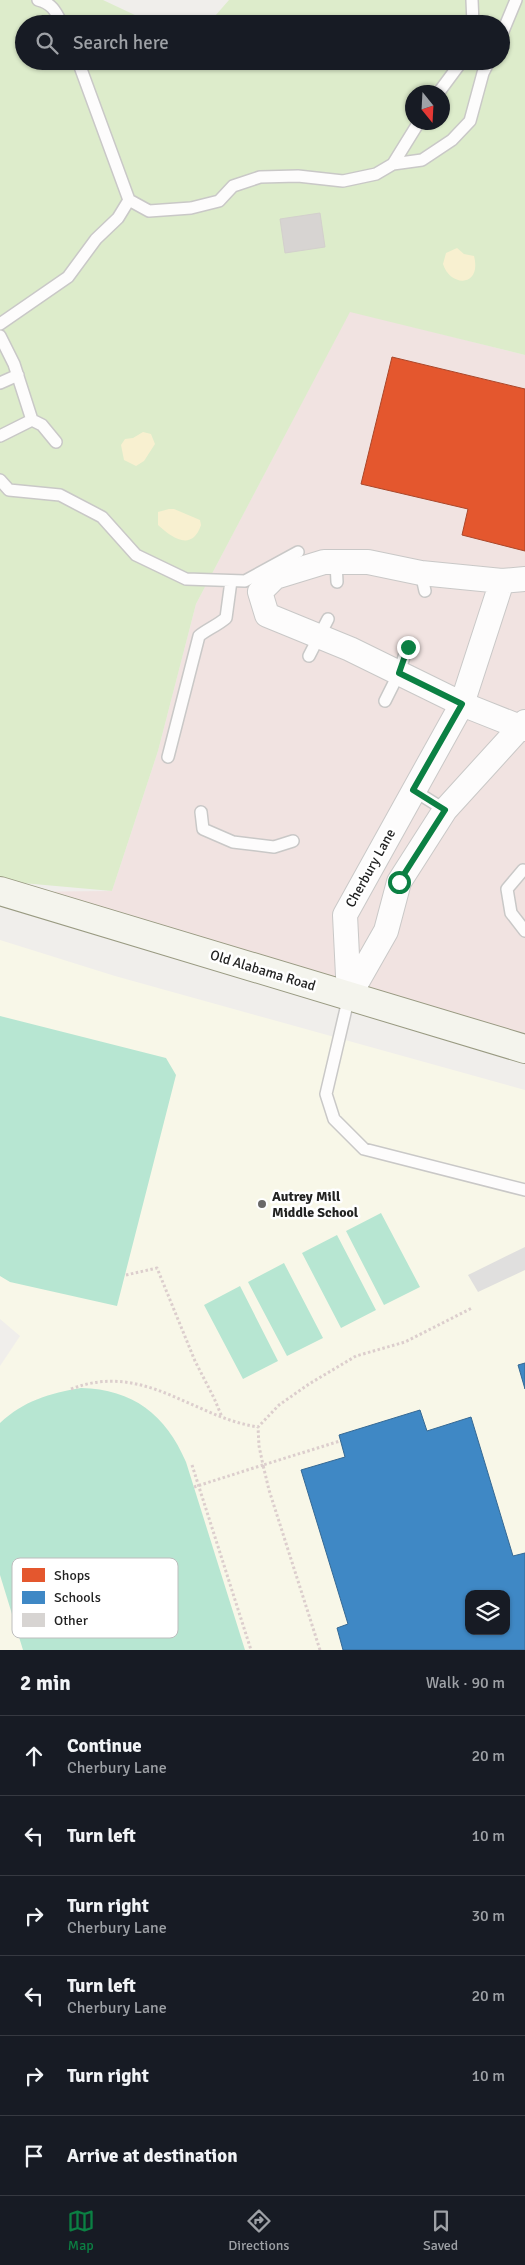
<!DOCTYPE html>
<meta charset="utf-8">
<style>
:root{--surface:#171b24;--page:#20242c;--text:#f1f3f6;--muted:#9ea1a6;--line:#363941;--accent:#0b8043}
body{margin:0;font-family:Signika,sans-serif;background:var(--page);color:var(--text)}
.controls{position:absolute;right:15px;bottom:15px;display:grid;overflow:hidden;border-radius:10px;box-shadow:0 1px 4px #0004}
.controls button{width:45px;height:45px;display:grid;place-items:center;padding:0;border:0;border-bottom:1px solid var(--line);background:var(--surface);color:var(--text);font:25px sans-serif}
.compass{position:absolute;left:405px;top:85px;width:45px;height:45px;border-radius:50%;background:var(--surface);box-shadow:0 1px 4px #0004;rotate:162deg}
.stop{position:absolute;width:15px;height:15px;margin:-11px;border:4px solid #0b8043;border-radius:50%;background:#fff}
.stop.end{background:#0b8043;border-color:#fff;box-shadow:0 1px 5px #0008}
.list{margin:0;padding:0;list-style:none}
h2{display:flex;justify-content:space-between;align-items:center;height:65px;margin:0;padding:0 20px;font-size:21px}
h2 small{font-size:16px;font-weight:400;color:var(--muted)}
.list li{display:grid;grid-template-columns:32px 1fr auto;gap:15px;align-items:center;box-sizing:border-box;height:80px;padding:0 20px;border-top:1px solid var(--line)}
.list b{display:block;font-size:19px;white-space:nowrap}
.list p{margin:0;font-size:16px;white-space:nowrap;color:var(--muted)}
.list em{font-size:16px;font-style:normal;color:var(--muted)}
.icon{flex:none;width:28px;height:28px;fill:none;stroke:currentColor;stroke-width:2;stroke-linecap:round;stroke-linejoin:round}
.map{position:relative;flex:none;width:525px;height:1650px;overflow:hidden}
.search{position:absolute;background:var(--surface);box-shadow:0 1px 4px #0004;left:15px;right:15px;top:15px;height:55px;display:flex;align-items:center;gap:12px;box-sizing:border-box;padding:0 18px;border-radius:28px;color:var(--muted);font-size:19px}
.sheet{height:545px;background:var(--surface)}
nav{display:flex;justify-content:space-around;align-items:center;box-sizing:border-box;height:70px;border-top:1px solid var(--line);background:var(--surface);font-size:14px;color:var(--muted)}
nav a{display:grid;justify-items:center;gap:2px}
nav .on{color:var(--accent)}
.map>svg:first-child{display:block}
.commercial{fill:#f1e3e1}
.education{fill:#f8f7e8;fill-rule:evenodd}
.grass{fill:#ddeccb;fill-rule:evenodd}
.sand{fill:#f8f0d0}
.pitch{fill:#b7e6d2}
.parking{fill:#e0dfde}
.shops{fill:#e4572e;stroke:#aa472a}
.schools{fill:#3f88c5;stroke:#366994;fill-rule:evenodd}
.building{fill:#d7d4d2;stroke:#d3d0cc}
.lines{fill:none;stroke-linecap:round;stroke-linejoin:round}
.service-casing{stroke:#c9c8c7;stroke-width:14}
.minor-casing{stroke:#c9c8c7;stroke-width:26}
.secondary-casing{stroke:#999a82;stroke-width:30}
.path{stroke:#dccecd;stroke-width:3;stroke-dasharray:2.5 2.5;stroke-linecap:butt}
.service{stroke:#fdfcfc;stroke-width:11}
.minor{stroke:#fdfcfc;stroke-width:24}
.secondary{stroke:#f4f4ed;stroke-width:28}
.route{stroke:#0b8043;stroke-width:6}
.poi-dot{fill:#6a6968;stroke:#fff;stroke-width:2}
.labels{text-anchor:middle;stroke-width:5;stroke-linejoin:round;paint-order:stroke}
.street-label{font-size:14px;fill:#222;stroke:#fff}
.poi-label{font-size:14px;font-weight:bold;fill:#222;stroke:#fff;text-anchor:start}
.key{fill:#fff;stroke:#bdbdbd;stroke-width:1}
.key-label{font-size:14px;fill:#222}
</style>
<div class="map">
<svg width="525" height="1650" viewBox="0 0 525 1650">
<rect width="100%" height="100%" fill="#f0eeeb"/>
<path class="commercial" d="M350 311 525 355V1052L0 892 112 891 158 751 196 604Z"/>
<path class="education" d="M0 940 115 976 525 1090V1650H0V1366L20 1336 0 1319ZM469 1594H506V1631H469Z"/>
<path class="grass" d="M0 0H103L154 24H24V61H501V24H208L229 0H525V355L350 312 196 604 158 751 112 891 0 881ZM412 92H442V122H412Z"/>
<path class="sand" d="M457 248 464 254 474 256C482 288 450 287 443 264L446 253Z
M143 432 151 434 155 444 144 461 136 466 124 460 121 445 125 439 133 438Z
M169 509H174L200 520 201 525C192 552 172 538 158 525V512Z"/>
<path class="pitch" d="M0 1016 166 1058 176 1075 117 1306 10 1282 0 1276Z
M381 1213 420 1287 384 1305 346 1231Z
M337 1235 376 1310 341 1328 302 1253Z
M284 1263 323 1338 287 1356 248 1282Z
M240 1286 278 1361 243 1379 204 1305Z
M81 1388C133 1389 166 1415 186 1462L245 1650H23L0 1575V1423C23 1401 50 1393 81 1388Z"/>
<path class="parking" d="M525 1247V1270L478 1292 468 1275Z"/>
<path class="shops" d="M392 357 525 389V551L462 535 468 509 361 484Z"/>
<path class="schools" d="M525 1363V1389L518 1365Z
M420 1410 427 1431 471 1417 513 1556 525 1553V1650H343L337 1628 348 1624 301 1470 345 1457 339 1435ZM469 1594H506V1631H469Z"/>
<path class="building" d="M320 213 325 247 285 253 280 219Z"/>
<g class="lines">
<g class="service-casing">
<path id="service" d="M38 0C52 3 56 12 62 24
M472 0 473 24
M501 36 516 0
M439 92 462 61
M393 164 422 160 452 140 470 121 483 73 489 61
M129 200 149 211 191 208 219 201 233 186 260 177 298 176 343 181 376 174 393 164 419 122
M0 324 68 277 96 239 118 218 129 200 78 61
M0 336 14 364 32 420 0 436
M0 383 18 375
M32 420 42 425 56 442
M0 480 9 490 60 495 102 517 136 555 186 579 245 581 298 552
M336 562 337 582
M421 573 425 591
M309 656 328 619
M385 701 399 673 407 647
M168 757 199 636C206 630 218 625 226 618L231 581
M413 790 445 810
M201 812 203 829 233 842 274 847 293 841
M523 870 507 889 511 913 525 931
M349 996 326 1094 334 1119 364 1149 525 1190"/>
</g>
<g class="minor-casing">
<path id="minor" d="M525 579 502 581 421 573 368 562H324L275 577 260 592 267 615 350 649 462 704 525 729
M349 996 345 915 462 704 502 581
M349 996 386 931 399 882 445 810 525 722"/>
</g>
<g class="secondary-casing">
<path id="secondary" d="M0 891 525 1049"/>
</g>
<path class="path" d="M126 1275 157 1268 195 1361 214 1398 222 1417
M71 1389C144 1361 192 1417 258 1427L279 1405 309 1384 356 1356 405 1342 472 1308
M192 1465 251 1650
M194 1487 263 1465 259 1446 258 1427
M320 1650 269 1490 263 1465 340 1441"/>
<use href="#service" class="service"/>
<use href="#minor" class="minor"/>
<use href="#secondary" class="secondary"/>
</g>
<g class="lines">
<path class="route" d="M399 882 445 810 413 790 462 704 399 673 408 647"/>
</g>
<circle class="poi-dot" cx="262" cy="1204" r="5"/>
<g class="labels">
<g class="street-label">
<text transform="translate(370 868) rotate(-61)" y="5">Cherbury Lane</text>
<text transform="translate(263 970) rotate(17)" y="5">Old Alabama Road</text>
</g>
<g class="poi-label">
<text x="272" y="1201">Autrey Mill<tspan x="272" dy="16">Middle School</tspan></text>
</g>
</g>
<rect x="12" y="1558" width="166" height="80" rx="8" class="key"/>
<rect x="22" y="1568" width="23" height="14" fill="#e4572e"/>
<rect x="22" y="1591" width="23" height="13" fill="#3f88c5"/>
<rect x="22" y="1613" width="23" height="14" fill="#d7d4d2"/>
<g class="key-label">
<text x="54" y="1580">Shops</text>
<text x="54" y="1602">Schools</text>
<text x="54" y="1625">Other</text>
</g>
</svg>
<div class="controls">
<button><svg class="icon" aria-label="layers" viewBox="0 0 24 24"><path d="M12 4l9 5-9 5-9-5zM3 14l9 5 9-5"/></svg></button>
</div>
<svg class="compass" viewBox="-18 -18 36 36"><path d="M0-13l5 13h-10z" fill="#e53935"/><path d="M0 13l5-13h-10z" fill="#9ea1a6"/></svg>
<div class="stop" style="left:399px;top:882px"></div>
<div class="stop end" style="left:408px;top:647px"></div>
<div class="search"><svg class="icon" aria-label="search" viewBox="0 0 24 24"><circle cx="10" cy="10" r="6"/><path d="M15 15l6 6"/></svg>Search here</div>
</div>
<section class="sheet">
<h2>2 min<small>Walk · 90 m</small></h2>
<ul class="list">
<li><svg class="icon" aria-label="ahead" viewBox="0 0 24 24"><path d="M12 20V5M6 11l6-6 6 6"/></svg><div><b>Continue</b><p>Cherbury Lane</p></div><em>20 m</em></li>
<li><svg class="icon" aria-label="left" viewBox="0 0 24 24"><path d="M17 20v-9H6M10 6l-5 5 5 5"/></svg><div><b>Turn left</b></div><em>10 m</em></li>
<li><svg class="icon" aria-label="right" viewBox="0 0 24 24"><path d="M7 20v-9h11M14 6l5 5-5 5"/></svg><div><b>Turn right</b><p>Cherbury Lane</p></div><em>30 m</em></li>
<li><svg class="icon" aria-label="left" viewBox="0 0 24 24"><path d="M17 20v-9H6M10 6l-5 5 5 5"/></svg><div><b>Turn left</b><p>Cherbury Lane</p></div><em>20 m</em></li>
<li><svg class="icon" aria-label="right" viewBox="0 0 24 24"><path d="M7 20v-9h11M14 6l5 5-5 5"/></svg><div><b>Turn right</b></div><em>10 m</em></li>
<li><svg class="icon" aria-label="arrive" viewBox="0 0 24 24"><path d="M6 21V4h12l-3 4 3 4H6"/></svg><div><b>Arrive at destination</b></div></li>
</ul>
</section>
<nav>
<a class="on"><svg class="icon" aria-label="map" viewBox="0 0 24 24"><path d="M3 6l6-2 6 2 6-2v14l-6 2-6-2-6 2zM9 4v14M15 6v14"/></svg>Map</a>
<a><svg class="icon" aria-label="directions" viewBox="0 0 24 24"><path d="M12 3l9 9-9 9-9-9zM9 14v-3h6M13 9l2 2-2 2"/></svg>Directions</a>
<a><svg class="icon" aria-label="saved" viewBox="0 0 24 24"><path d="M7 4h10v16l-5-4-5 4z"/></svg>Saved</a>
</nav>
